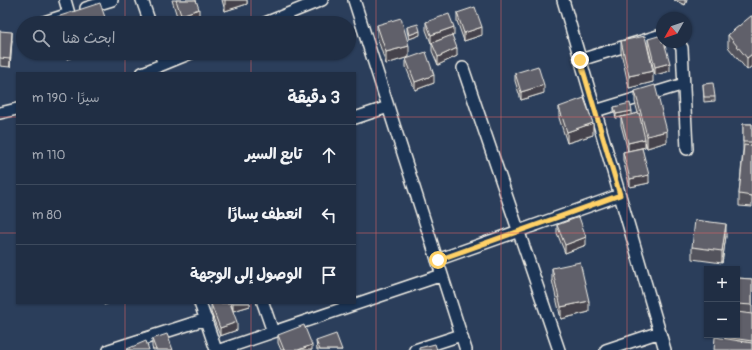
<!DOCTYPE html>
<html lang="ar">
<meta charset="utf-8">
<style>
:root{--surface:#202e44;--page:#2d3a4f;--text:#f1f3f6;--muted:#a2a8b2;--line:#3d4a5d}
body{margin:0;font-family:Pangolin,"Playpen Sans Arabic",sans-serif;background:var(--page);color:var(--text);direction:rtl}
.controls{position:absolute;right:12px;bottom:12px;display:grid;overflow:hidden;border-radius:0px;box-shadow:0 1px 3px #0004}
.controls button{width:36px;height:36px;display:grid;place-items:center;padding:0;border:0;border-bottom:1px solid var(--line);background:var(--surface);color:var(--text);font:20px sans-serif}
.compass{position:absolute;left:656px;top:12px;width:36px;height:36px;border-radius:50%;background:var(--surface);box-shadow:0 1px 3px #0004;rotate:230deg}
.stop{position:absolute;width:12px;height:12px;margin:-9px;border:3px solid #ffd166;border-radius:50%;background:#fff}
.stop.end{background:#ffd166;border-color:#fff;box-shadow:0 1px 4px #0008}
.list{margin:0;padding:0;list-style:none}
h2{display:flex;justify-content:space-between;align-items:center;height:52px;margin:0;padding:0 16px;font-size:17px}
h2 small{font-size:13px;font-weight:400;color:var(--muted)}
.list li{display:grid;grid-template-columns:26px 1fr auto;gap:12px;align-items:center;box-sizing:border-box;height:60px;padding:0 16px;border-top:1px solid var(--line)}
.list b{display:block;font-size:15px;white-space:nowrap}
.list em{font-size:13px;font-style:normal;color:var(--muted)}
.icon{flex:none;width:22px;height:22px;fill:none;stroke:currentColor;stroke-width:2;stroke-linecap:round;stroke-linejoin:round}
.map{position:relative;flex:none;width:752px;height:350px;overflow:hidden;direction:ltr}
.search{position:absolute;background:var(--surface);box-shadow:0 1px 3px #0004;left:16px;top:16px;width:340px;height:44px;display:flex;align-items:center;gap:10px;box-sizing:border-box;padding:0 14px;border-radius:22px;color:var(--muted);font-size:15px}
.panel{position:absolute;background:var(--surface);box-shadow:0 1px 3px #0004;left:16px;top:72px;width:340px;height:232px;border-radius:0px;direction:rtl}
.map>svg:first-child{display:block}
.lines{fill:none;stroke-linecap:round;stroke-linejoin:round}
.minor-casing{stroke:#f4f1e8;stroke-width:14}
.minor{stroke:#1d3557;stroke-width:11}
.wall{fill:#53535c;stroke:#f4f1e8}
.shaded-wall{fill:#44434b;stroke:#f4f1e8}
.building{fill:#61606b;stroke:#f4f1e8}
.route{stroke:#ffd166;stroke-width:5}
.grid{fill:none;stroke:#df6462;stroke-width:1;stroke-opacity:0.55}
</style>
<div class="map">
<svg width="752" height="350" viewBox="0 0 752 350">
<rect width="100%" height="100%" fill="#2b3e5b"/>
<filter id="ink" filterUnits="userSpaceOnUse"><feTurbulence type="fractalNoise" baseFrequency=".025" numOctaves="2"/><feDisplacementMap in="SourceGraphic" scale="8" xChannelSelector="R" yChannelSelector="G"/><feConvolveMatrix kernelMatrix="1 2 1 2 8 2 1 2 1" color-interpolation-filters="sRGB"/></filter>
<g filter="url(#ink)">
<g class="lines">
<g class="minor-casing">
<path id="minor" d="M65 0 69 14
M142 0 150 23
M354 0 466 350
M563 0 665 350
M86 8 112 0
M41 23 69 14
M265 23 322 0
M678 42 682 48 687 149
M160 53 164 64
M580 60 658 36H662
M463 68 559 350
M142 73 191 53
M595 111 684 84
M0 113 17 109
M355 118 388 107
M437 260 620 195
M200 303 216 350
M263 303 273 332
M109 350 206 319
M220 350 442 275
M415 350 461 335
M606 350 660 332"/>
</g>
<use href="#minor" class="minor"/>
</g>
<path class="wall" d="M172 0H196L199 20 191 23H179Z
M222 0H247V4L225 11Z
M674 0H687L685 5Z
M457 13 482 35 464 41 457 21Z
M752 16V66L747 70 728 47V35Z
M426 22 454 35 452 36 457 56 438 65 432 51V43L437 41 431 43 426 30Z
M377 25 409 57 386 64 377 37Z
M407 27 420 35 409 39 407 31Z
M0 31 12 40 10 67 0 66Z
M648 39 670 71 655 75 648 47Z
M621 41 653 82 629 88 621 52Z
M65 53H85L67 59Z
M406 59 434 83 415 90 406 67Z
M515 73 544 93 521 100 515 81Z
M703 84 715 97V101L704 102Z
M635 91 667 142 647 148 645 141V147L642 148 649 183 630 187 623 160V152L628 151 621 125V117L616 118 614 111V107L632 115 638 113 635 102Z
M559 107 593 135 567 143 559 118Z
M743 124H752V207L739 206V194L743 150Z
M557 225 586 245 565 253 557 233Z
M726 236 722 263 692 259V247Z
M552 268 589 312 561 319 552 280Z
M737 278 752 279V350L725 339 726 335H737Z
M231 303H250V306L233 311Z
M211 304 237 330 220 336 211 312Z
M278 335 312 350H281L278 343Z
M152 339 173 350H153L152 347Z
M316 341 342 350H317Z"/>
<path class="shaded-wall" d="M225 0H247V4L225 11Z
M685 0H687L685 5Z
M199 9V20L191 23H181V15Z
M454 27V35L431 43V35Z
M482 27V35L464 41V33Z
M420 31V35L409 39V35Z
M12 32V40L10 67V59Z
M409 46V57L386 64V52Z
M457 48V56L438 65V57Z
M67 53H85L67 59Z
M752 54V66L747 70V58Z
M670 63V71L655 75V67Z
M653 71V82L629 88V76Z
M434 75V83L415 90V82Z
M544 85V93L521 100V92Z
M632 111V115L616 118V114Z
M593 123V135L567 143V132Z
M667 131V142L647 148V136Z
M645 139V147L628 151V143Z
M649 175V183L630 187V179Z
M726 224V236L722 263V251Z
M586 237V245L565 253V245Z
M589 301V312L561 319V307Z
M104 303H110L104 305Z
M233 303H250V306L233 311Z
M237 322V330L220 336V328Z
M312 345V350H298Z"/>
<path class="building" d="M176 0H196L199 9 181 15Z
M100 3 107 23H59L57 17Z
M475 7 482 27 464 33 457 13Z
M449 14 454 27 431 35 426 22Z
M751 16H752V54L747 58 728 35Z
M401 18 409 46 386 52 377 25Z
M418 24 420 31 409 35 407 27Z
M0 31 12 32 10 59 0 58Z
M452 35 457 48 438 57 432 43Z
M662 35V42H664L670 63 655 67 648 39Z
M645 36 653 71 629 76 621 41Z
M426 52 434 75 415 82 406 59Z
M538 66 544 85 521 92 515 73Z
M713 83 715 97H704L703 84Z
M655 85 667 131 647 136 635 91Z
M584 98 593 123 567 132 559 107Z
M630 103 632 111 616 114 614 107Z
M639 113 645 139 628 143 621 117Z
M743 124H752V142H743Z
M744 145 752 146V196L739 194Z
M642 148 649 175 630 179 623 152Z
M579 217 586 237 565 245 557 225Z
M695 220 726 224 722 251 692 247Z
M580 262 589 301 561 307 552 268Z
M737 278 752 279V305L737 304Z
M214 303H230L237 322 220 328 211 304Z
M737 312 752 314V341L725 337 726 335H737Z
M304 325 312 345 298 350H284L278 335Z
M167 334 173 350H156L152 339Z
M336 334 342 350H320L316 341Z
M715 337 752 343V350H714Z
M146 341 149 350H128L127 349Z
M435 344 437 350H419V348Z"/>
</g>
<g class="lines" filter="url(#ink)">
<path class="route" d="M438 260 620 195 580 60"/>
</g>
<path class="grid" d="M125 0V23M251 0V23M376 0V350M501 0V350M627 0V350M125 53V73M251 53V73M0 117H17M355 117H752M0 233H17M355 233H752M125 303V350M251 303V350"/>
</svg>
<div class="controls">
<button>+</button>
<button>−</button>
</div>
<svg class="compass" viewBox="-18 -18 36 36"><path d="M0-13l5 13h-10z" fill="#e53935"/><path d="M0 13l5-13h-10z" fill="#a2a8b2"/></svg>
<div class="stop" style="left:438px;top:260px"></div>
<div class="stop end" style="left:580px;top:60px"></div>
<div class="search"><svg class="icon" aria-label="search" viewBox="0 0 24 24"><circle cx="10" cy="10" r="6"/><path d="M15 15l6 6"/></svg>ابحث هنا</div>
<section class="panel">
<h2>3 دقيقة<small>سيرًا · 190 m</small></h2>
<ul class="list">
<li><svg class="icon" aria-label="ahead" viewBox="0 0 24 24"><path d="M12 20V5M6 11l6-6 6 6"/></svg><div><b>تابع السير</b></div><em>110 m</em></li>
<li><svg class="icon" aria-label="left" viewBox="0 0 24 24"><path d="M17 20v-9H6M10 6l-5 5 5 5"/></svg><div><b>انعطف يسارًا</b></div><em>80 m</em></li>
<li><svg class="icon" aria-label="arrive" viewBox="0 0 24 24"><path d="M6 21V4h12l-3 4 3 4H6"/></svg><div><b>الوصول إلى الوجهة</b></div></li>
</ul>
</section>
</div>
